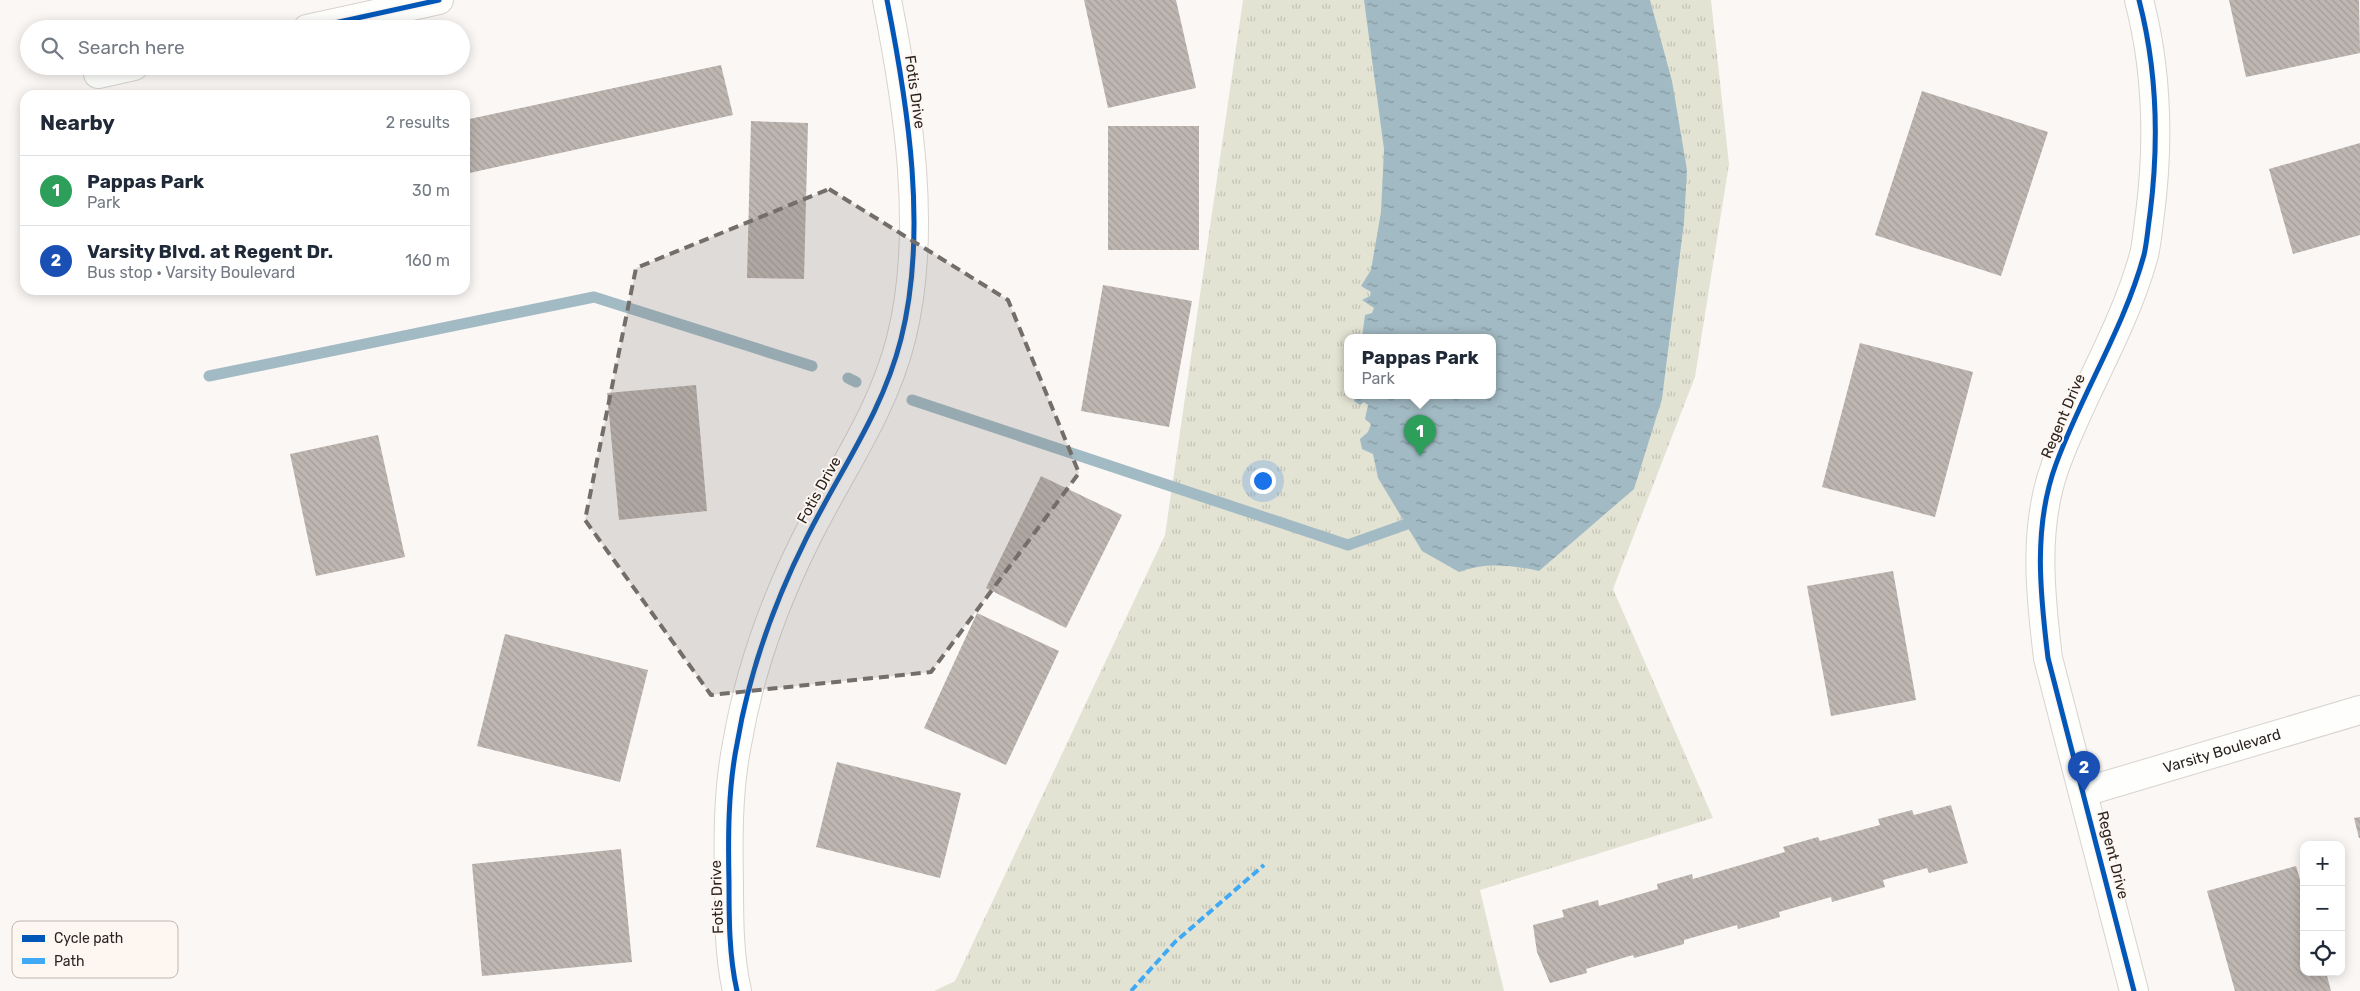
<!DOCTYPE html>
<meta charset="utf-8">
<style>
:root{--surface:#fff;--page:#f2f2f3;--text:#1f2937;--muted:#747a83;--line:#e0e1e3;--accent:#db2777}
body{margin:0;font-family:Rubik,sans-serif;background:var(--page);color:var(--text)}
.controls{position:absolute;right:15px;bottom:15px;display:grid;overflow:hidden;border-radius:10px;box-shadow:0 2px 12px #0003}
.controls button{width:45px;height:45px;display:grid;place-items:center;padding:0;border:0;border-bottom:1px solid var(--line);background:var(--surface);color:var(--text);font:25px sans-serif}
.you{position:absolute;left:1262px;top:480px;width:18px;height:18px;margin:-12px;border:4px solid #fff;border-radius:50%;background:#1a73e8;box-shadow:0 0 0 8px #1a73e833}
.badge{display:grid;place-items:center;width:32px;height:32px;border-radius:50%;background:var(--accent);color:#fff;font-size:16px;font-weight:700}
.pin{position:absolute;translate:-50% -41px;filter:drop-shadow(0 1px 2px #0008)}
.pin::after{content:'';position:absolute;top:26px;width:18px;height:15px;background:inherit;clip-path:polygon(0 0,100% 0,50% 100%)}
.popup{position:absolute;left:1344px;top:334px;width:152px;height:65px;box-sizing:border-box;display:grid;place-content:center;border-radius:10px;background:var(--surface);filter:drop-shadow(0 1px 4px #0005);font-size:16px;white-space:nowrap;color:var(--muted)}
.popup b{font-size:19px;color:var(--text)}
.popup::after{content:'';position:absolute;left:50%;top:100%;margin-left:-10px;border:10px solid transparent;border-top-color:var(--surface)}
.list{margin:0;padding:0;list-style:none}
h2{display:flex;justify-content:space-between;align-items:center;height:65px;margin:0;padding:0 20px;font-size:21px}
h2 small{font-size:16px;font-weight:400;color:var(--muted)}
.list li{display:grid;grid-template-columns:32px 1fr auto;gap:15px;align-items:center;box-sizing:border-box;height:70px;padding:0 20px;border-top:1px solid var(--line)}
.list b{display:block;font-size:19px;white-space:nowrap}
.list p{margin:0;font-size:16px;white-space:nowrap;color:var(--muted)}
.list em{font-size:16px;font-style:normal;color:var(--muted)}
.icon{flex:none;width:28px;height:28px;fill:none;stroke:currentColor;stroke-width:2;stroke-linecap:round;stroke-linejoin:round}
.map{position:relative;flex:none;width:2360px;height:991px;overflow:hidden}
.search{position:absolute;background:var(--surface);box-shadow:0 2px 12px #0003;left:20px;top:20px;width:450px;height:55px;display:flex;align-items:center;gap:12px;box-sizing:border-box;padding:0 18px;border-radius:28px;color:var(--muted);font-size:19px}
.panel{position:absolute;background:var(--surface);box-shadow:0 2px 12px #0003;left:20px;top:90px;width:450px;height:205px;border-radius:15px}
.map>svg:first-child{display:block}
.park{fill:url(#park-tufts);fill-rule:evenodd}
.water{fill:url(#water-ripples)}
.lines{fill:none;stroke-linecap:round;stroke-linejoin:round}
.stream{stroke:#a2bac4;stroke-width:11}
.building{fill:url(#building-back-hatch)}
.minor-casing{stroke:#d8d3cf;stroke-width:30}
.minor{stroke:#fefefd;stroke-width:28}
.quiet{stroke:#3fa9f5;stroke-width:4;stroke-dasharray:8 4;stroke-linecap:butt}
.cycleway-casing{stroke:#fef6f1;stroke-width:8}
.cycleway{stroke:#0057b8;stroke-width:5}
.marked{fill:#746e6a;fill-opacity:0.2;stroke:#746e6a;stroke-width:4;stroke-dasharray:10 6;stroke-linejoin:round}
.labels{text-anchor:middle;stroke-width:4;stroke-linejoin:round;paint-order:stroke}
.street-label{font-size:15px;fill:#2b2420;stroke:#fef6f1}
.key{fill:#fef6f1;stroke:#bfb7b2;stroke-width:1}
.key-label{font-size:14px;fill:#2b2420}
</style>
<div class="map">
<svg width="2360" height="991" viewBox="0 0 2360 991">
<defs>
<pattern id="park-tufts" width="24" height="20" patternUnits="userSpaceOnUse" patternTransform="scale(1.25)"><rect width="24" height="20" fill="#e3e3d4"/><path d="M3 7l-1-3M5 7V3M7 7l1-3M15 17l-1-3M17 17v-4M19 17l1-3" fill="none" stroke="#c3c3b6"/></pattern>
<pattern id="water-ripples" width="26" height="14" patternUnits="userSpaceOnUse" patternTransform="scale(1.25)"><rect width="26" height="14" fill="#a2bac4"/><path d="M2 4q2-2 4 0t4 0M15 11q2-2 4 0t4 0" fill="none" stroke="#84979f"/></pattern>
<pattern id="building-back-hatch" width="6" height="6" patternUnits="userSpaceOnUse" patternTransform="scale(1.25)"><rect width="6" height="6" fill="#bdb6b1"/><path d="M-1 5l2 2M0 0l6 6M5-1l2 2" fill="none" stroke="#a39c98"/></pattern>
</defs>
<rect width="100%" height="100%" fill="#fbf7f4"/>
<path class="park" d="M1243 0H1711L1729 164 1695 377 1613 589 1713 818 1480 890 1504 991H934L955 981 1165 535ZM1348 337H1492V395H1348Z"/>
<path class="water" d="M1364 0H1650L1672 81 1687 170 1684 222 1662 399 1634 489 1539 571C1511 565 1486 562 1459 572L1422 551 1378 478 1373 454 1362 449 1360 439 1368 432 1371 424 1365 419 1368 405 1364 402 1360 405 1354 401 1355 395H1492V337H1362L1365 315 1372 313 1374 308 1362 300 1370 296 1371 292 1361 286 1371 270 1381 212 1384 149Z"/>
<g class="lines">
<path class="stream" d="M209 376 594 297 812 366
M848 378 856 382
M912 400 1348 545 1407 524"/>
</g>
<path class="building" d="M1084 0H1176L1196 88 1108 108Z
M2229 0H2359L2360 53 2246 77Z
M721 65 733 115 465 174V120Z
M1922 91 2048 132 2001 276 1875 235Z
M751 121 808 123 804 279 747 278Z
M1108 126H1199V250H1108Z
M2360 143V235L2293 254 2269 169Z
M1103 285 1192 301 1169 427 1081 411Z
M1860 343 1973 372 1935 517 1822 487Z
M696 385 707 511 619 520 607 393Z
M378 435 405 557 316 576 290 454Z
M1041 476 1122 515 1066 628 986 588Z
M1893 571 1916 700 1831 716 1807 586Z
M977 613 1059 651 1006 765 924 728Z
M505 634 648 670 620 782 477 746Z
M837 762 961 793 940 878 816 847Z
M1951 805 1968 863 1929 873 1927 868 1883 880 1885 887 1832 902 1831 897 1779 912 1780 917 1738 929 1737 925 1684 940V944L1634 958 1633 955 1586 969 1587 973 1550 983 1537 952 1533 925 1564 917 1562 910 1598 900 1599 906 1658 889 1657 884 1692 874 1693 879 1785 852 1783 847 1818 837 1820 841 1880 825 1878 819 1912 810 1914 815Z
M2360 817V838H2359L2354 818Z
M621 849 632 962 482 976 472 864Z
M2296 866 2304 893V972H2326L2331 991H2235L2207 891Z"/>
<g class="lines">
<g class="minor-casing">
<g id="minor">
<path d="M307 29 439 0"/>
<path d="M98 74 134 66"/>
<path id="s1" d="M2084 792 2360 710"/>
<path d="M737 991C729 956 729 918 729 883 728 837 728 789 737 744 749 673 774 603 806 539 840 470 882 414 901 339 928 232 908 106 887 0"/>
<path d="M2134 991 2048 658C2040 593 2033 526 2056 464 2082 393 2124 328 2144 255 2147 242 2148 227 2150 214 2159 143 2157 69 2139 0"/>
</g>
</g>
<use href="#minor" class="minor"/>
<path class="quiet" d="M1131 991 1175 942 1264 865"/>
<g class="cycleway-casing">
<path id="cycleway" d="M307 29 439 0
M737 991C729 956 729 918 729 883 728 837 728 789 737 744 749 673 774 603 806 539 840 470 882 414 901 339 928 232 908 106 887 0
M2134 991 2048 658C2040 593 2033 526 2056 464 2082 393 2124 328 2144 255 2147 242 2148 227 2150 214 2159 143 2157 69 2139 0"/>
</g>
<use href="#cycleway" class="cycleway"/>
</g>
<path class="marked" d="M829 189 1008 300 1079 473 931 672 711 695 585 520 636 268Z"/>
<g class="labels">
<g class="street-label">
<text transform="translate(915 92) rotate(82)" y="5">Fotis Drive</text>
<text transform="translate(2063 416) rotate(-67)" y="5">Regent Drive</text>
<text transform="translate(819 490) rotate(-61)" y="5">Fotis Drive</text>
<text dy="5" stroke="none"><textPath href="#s1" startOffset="144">Varsity Boulevard</textPath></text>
<text transform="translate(2113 855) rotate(76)" y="5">Regent Drive</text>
<text transform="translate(717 897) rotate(-92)" y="5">Fotis Drive</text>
</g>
</g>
<rect x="12" y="921" width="166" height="57" rx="8" class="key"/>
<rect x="22" y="935" width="23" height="7" fill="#0057b8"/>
<rect x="22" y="958" width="23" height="6" fill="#3fa9f5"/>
<g class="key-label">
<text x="54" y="943">Cycle path</text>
<text x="54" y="966">Path</text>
</g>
</svg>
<div class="controls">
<button>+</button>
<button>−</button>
<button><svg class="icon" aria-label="locate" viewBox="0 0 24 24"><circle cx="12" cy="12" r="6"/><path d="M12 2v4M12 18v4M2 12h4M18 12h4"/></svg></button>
</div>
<div class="you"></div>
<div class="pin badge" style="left:1420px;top:456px;background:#2e9e5b">1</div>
<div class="popup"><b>Pappas Park</b>Park</div>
<div class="pin badge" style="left:2084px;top:792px;background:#1a4fb4">2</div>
<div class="search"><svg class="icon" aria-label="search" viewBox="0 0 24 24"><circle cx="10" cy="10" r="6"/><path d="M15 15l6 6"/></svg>Search here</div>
<section class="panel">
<h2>Nearby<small>2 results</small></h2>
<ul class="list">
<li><span class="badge" style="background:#2e9e5b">1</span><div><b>Pappas Park</b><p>Park</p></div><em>30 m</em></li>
<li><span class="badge" style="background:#1a4fb4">2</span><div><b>Varsity Blvd. at Regent Dr.</b><p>Bus stop · Varsity Boulevard</p></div><em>160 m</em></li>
</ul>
</section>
</div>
